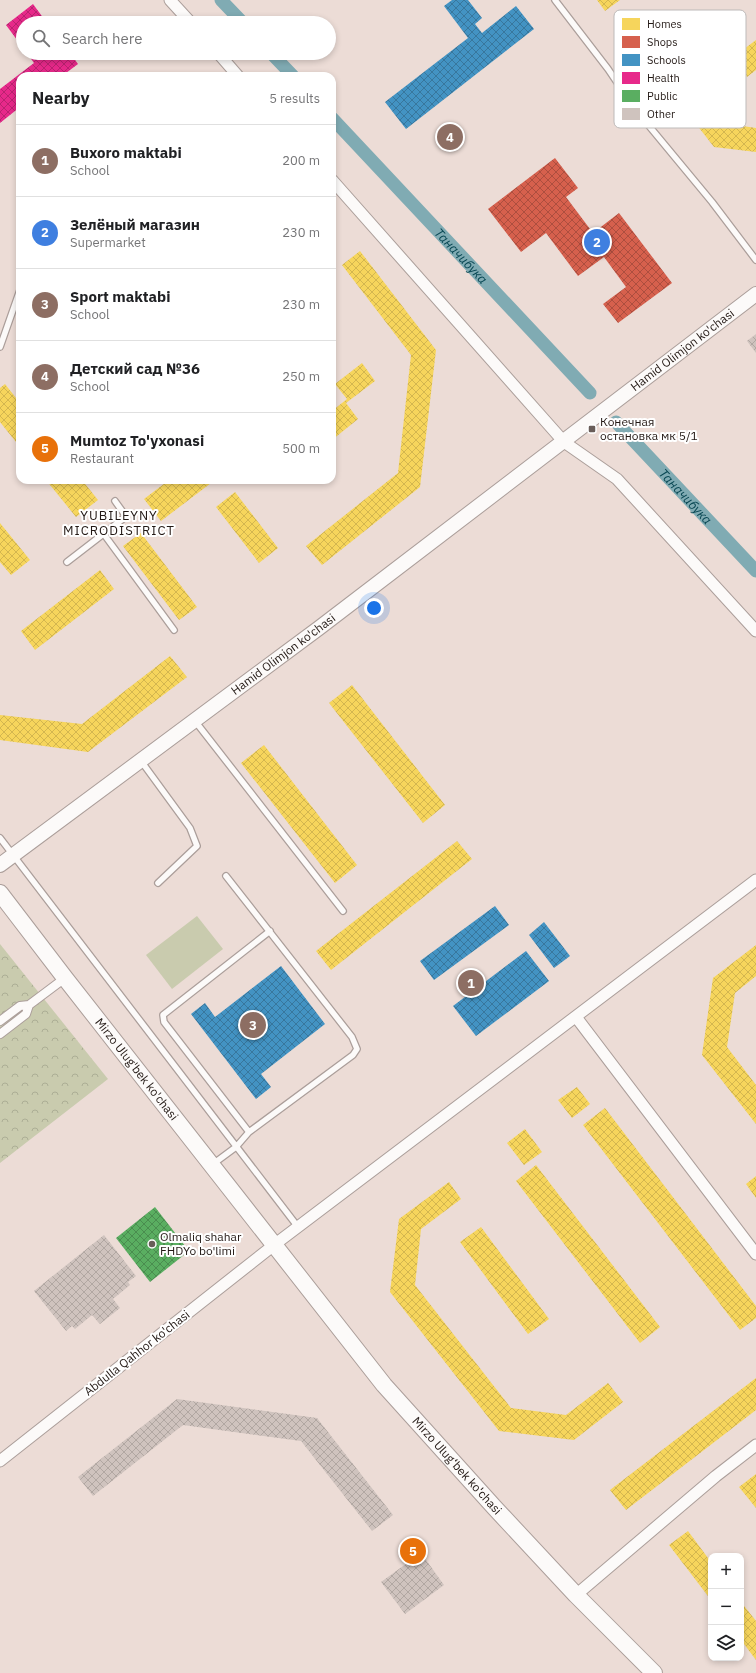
<!DOCTYPE html>
<meta charset="utf-8">
<style>
:root{--surface:#fff;--page:#f2f2f2;--text:#202124;--muted:#757577;--line:#e0e0e0;--accent:#695d59}
body{margin:0;font-family:"IBM Plex Sans",sans-serif;background:var(--page);color:var(--text)}
.controls{position:absolute;right:12px;bottom:12px;display:grid;overflow:hidden;border-radius:8px;box-shadow:0 2px 6px #0003}
.controls button{width:36px;height:36px;display:grid;place-items:center;padding:0;border:0;border-bottom:1px solid var(--line);background:var(--surface);color:var(--text);font:20px sans-serif}
.you{position:absolute;left:374px;top:608px;width:14px;height:14px;margin:-10px;border:3px solid #fff;border-radius:50%;background:#1a73e8;box-shadow:0 0 0 6px #1a73e833}
.badge{display:grid;place-items:center;width:26px;height:26px;border-radius:50%;background:var(--accent);color:#fff;font-size:13px;font-weight:700}
.pin{position:absolute;translate:-50% -50%;border:2px solid #fff;box-shadow:0 1px 4px #0006}
.list{margin:0;padding:0;list-style:none}
h2{display:flex;justify-content:space-between;align-items:center;height:52px;margin:0;padding:0 16px;font-size:17px}
h2 small{font-size:13px;font-weight:400;color:var(--muted)}
.list li{display:grid;grid-template-columns:26px 1fr auto;gap:12px;align-items:center;box-sizing:border-box;height:72px;padding:0 16px;border-top:1px solid var(--line)}
.list b{display:block;font-size:15px;white-space:nowrap}
.list p{margin:0;font-size:13px;white-space:nowrap;color:var(--muted)}
.list em{font-size:13px;font-style:normal;color:var(--muted)}
.icon{flex:none;width:22px;height:22px;fill:none;stroke:currentColor;stroke-width:2;stroke-linecap:round;stroke-linejoin:round}
.map{position:relative;flex:none;width:756px;height:1673px;overflow:hidden}
.search{position:absolute;background:var(--surface);box-shadow:0 2px 6px #0003;left:16px;top:16px;width:320px;height:44px;display:flex;align-items:center;gap:10px;box-sizing:border-box;padding:0 14px;border-radius:22px;color:var(--muted);font-size:15px}
.panel{position:absolute;background:var(--surface);box-shadow:0 2px 6px #0003;left:16px;top:72px;width:320px;height:412px;border-radius:12px}
.map>svg:first-child{display:block}
.green{fill:#c9cbae}
.park{fill:url(#park-crowns)}
.homes{fill:url(#homes-cross-hatch)}
.shops{fill:url(#shops-cross-hatch)}
.schools{fill:url(#schools-cross-hatch)}
.health{fill:url(#health-cross-hatch)}
.public{fill:url(#public-cross-hatch)}
.lines{fill:none;stroke-linecap:round;stroke-linejoin:round}
.canal{stroke:#80abb3;stroke-width:13}
.building{fill:url(#building-cross-hatch)}
.service-casing{stroke:#ab9e9a;stroke-width:8}
.pedestrian-casing{stroke:#ab9e9a;stroke-width:10}
.minor-casing{stroke:#ab9e9a;stroke-width:13}
.tertiary-casing{stroke:#ab9e9a;stroke-width:16}
.secondary-casing{stroke:#ab9e9a;stroke-width:18}
.service{stroke:#fcfaf9;stroke-width:5.5}
.pedestrian{stroke:#fcfaf9;stroke-width:8}
.minor{stroke:#fcfaf9;stroke-width:11}
.tertiary{stroke:#fcfaf9;stroke-width:14}
.secondary{stroke:#fcfaf9;stroke-width:16}
.poi-dot{fill:#695d59;stroke:#fff;stroke-width:1.5}
.labels{text-anchor:middle;stroke-width:4;stroke-linejoin:round;paint-order:stroke}
.street-label{font-size:12px;fill:#231915;stroke:#fff}
.poi-label{font-size:12px;fill:#231915;stroke:#fff;text-anchor:start}
.water-label{font-size:13px;font-style:italic;fill:#084753;stroke:#fff}
.neighbourhood-label{font-size:13px;letter-spacing:1px;fill:#231915;stroke:#fff}
.key{fill:#fff;stroke:#bdbab9;stroke-width:1}
.key-label{font-size:11px;fill:#231915}
</style>
<div class="map">
<svg width="756" height="1673" viewBox="0 0 756 1673">
<defs>
<pattern id="park-crowns" width="20" height="18" patternUnits="userSpaceOnUse"><rect width="20" height="18" fill="#c9cbae"/><path d="M2 6a3 3 0 1 1 6 0M12 15a3 3 0 1 1 6 0" fill="none" stroke="#acae95"/></pattern>
<pattern id="homes-cross-hatch" width="8" height="8" patternUnits="userSpaceOnUse"><rect width="8" height="8" fill="#f6d55c"/><path d="M0 0l8 8M0 8l8-8" fill="none" stroke="#d3b64f"/></pattern>
<pattern id="shops-cross-hatch" width="8" height="8" patternUnits="userSpaceOnUse"><rect width="8" height="8" fill="#d6604d"/><path d="M0 0l8 8M0 8l8-8" fill="none" stroke="#ad4e3f"/></pattern>
<pattern id="schools-cross-hatch" width="8" height="8" patternUnits="userSpaceOnUse"><rect width="8" height="8" fill="#4393c3"/><path d="M0 0l8 8M0 8l8-8" fill="none" stroke="#38779d"/></pattern>
<pattern id="health-cross-hatch" width="8" height="8" patternUnits="userSpaceOnUse"><rect width="8" height="8" fill="#e7298a"/><path d="M0 0l8 8M0 8l8-8" fill="none" stroke="#bb2270"/></pattern>
<pattern id="public-cross-hatch" width="8" height="8" patternUnits="userSpaceOnUse"><rect width="8" height="8" fill="#5aae61"/><path d="M0 0l8 8M0 8l8-8" fill="none" stroke="#4a8d4f"/></pattern>
<pattern id="building-cross-hatch" width="8" height="8" patternUnits="userSpaceOnUse"><rect width="8" height="8" fill="#cfc3be"/><path d="M0 0l8 8M0 8l8-8" fill="none" stroke="#b1a7a2"/></pattern>
</defs>
<rect width="100%" height="100%" fill="#ecdcd6"/>
<path class="green" d="M197 916 223 949 172 989 146 955Z"/>
<path class="park" d="M0 944 108 1079 0 1163Z"/>
<path class="homes" d="M597 0H620L605 11Z
M656 32 729 124 756 128V152L714 147 636 47Z
M756 40V70L747 77 732 58Z
M360 251 436 350 420 487 322 565 306 546 398 473 411 355 342 265Z
M362 363 375 381 346 403 358 419 332 440V411L347 399 335 384Z
M5 384 20 403V447L0 422V388Z
M46 480H82L98 500 76 517Z
M169 480H215L161 521 144 499Z
M235 492 278 548 259 563 216 507Z
M0 523 30 560 11 575 0 562Z
M141 533 197 607 179 620 123 546Z
M100 570 114 589 35 650 21 631Z
M170 656 187 677 88 752 0 740V715L82 724Z
M352 685 445 805 423 823 329 703Z
M264 745 357 865 335 883 241 763Z
M457 841 472 859 331 970 316 951Z
M756 945V976L735 993 727 1047 756 1085V1124L702 1055 713 978Z
M577 1087 590 1104 572 1118 558 1100Z
M605 1108 756 1306V1318L740 1330 583 1125Z
M525 1129 542 1152 524 1165 507 1143Z
M536 1165 660 1327 640 1343 516 1181Z
M756 1176V1198L746 1184Z
M449 1182 461 1199 421 1229 415 1285 511 1408 566 1415 608 1383 623 1402 574 1440 499 1431 390 1292 399 1219Z
M481 1227 549 1319 528 1334 460 1242Z
M756 1378V1410L626 1510 610 1490Z
M756 1474V1508L739 1487Z
M688 1531 711 1562V1600L669 1545Z
M741 1602 756 1621V1660L741 1640Z"/>
<path class="shops" d="M555 158 578 188 566 197 593 233 619 213 672 283 618 323 603 304 626 287 604 257 578 276 546 233 521 252 488 209Z"/>
<path class="schools" d="M452 0H468L482 18 475 24 482 33 516 6 534 29 406 129 385 102 468 38 444 6Z
M495 906 509 925 434 980 420 961Z
M544 922 570 956 554 968 529 935Z
M526 951 549 981 476 1036 453 1006Z
M281 966 325 1024 261 1074 271 1087 256 1099 191 1014 205 1003 215 1017Z"/>
<path class="health" d="M33 4 47 23H23V48L6 25Z
M27 53H70L78 64 62 76H20V107L0 123V89L34 63Z"/>
<path class="public" d="M155 1207 189 1251 150 1282 116 1238Z"/>
<g class="lines">
<g class="canal">
<path d="M221 0 243 23"/>
<path d="M271 53 293 76"/>
<path id="s1" d="M332 118 590 393"/>
<path id="s2" d="M616 422 756 571"/>
</g>
</g>
<path class="building" d="M756 334V353L747 341Z
M104 1235 136 1276 128 1282 130 1285 113 1299 120 1308 100 1324 92 1315 75 1329 72 1326 66 1331 34 1291Z
M177 1399 317 1418 393 1515 372 1531 301 1441 183 1425 93 1496 78 1477Z
M421 1553 444 1585 405 1614 381 1582Z"/>
<g class="lines">
<g class="service-casing">
<path id="service" d="M555 0 608 69 635 109 712 202 756 260
M0 347 20 290
M103 533 174 630
M67 562 124 518 125 515 115 501
M195 721 343 911
M141 761 190 828 197 846 158 883
M0 838 298 1227
M249 1132 164 1022 163 1015 270 931
M213 1164 236 1147 249 1132 353 1055 357 1049 352 1037 226 876"/>
</g>
<g class="pedestrian-casing">
<path id="pedestrian" d="M29 1005 65 978
M0 1021 20 1006 29 1005 26 1014 0 1034"/>
</g>
<g class="minor-casing">
<path id="minor" d="M170 0 191 23
M218 53 238 76
M332 180 564 442 617 479 756 631
M576 1017 756 1254
M0 1461 274 1245 756 880
M576 1595 716 1476 756 1445"/>
</g>
<g class="tertiary-casing">
<g id="tertiary">
<path id="s3" d="M0 865 319 628 756 294"/>
</g>
</g>
<g class="secondary-casing">
<g id="secondary">
<path id="s4" d="M0 893 65 978 384 1385 494 1507 576 1595 654 1673"/>
</g>
</g>
<use href="#service" class="service"/>
<use href="#pedestrian" class="pedestrian"/>
<use href="#minor" class="minor"/>
<use href="#tertiary" class="tertiary"/>
<use href="#secondary" class="secondary"/>
</g>
<g class="poi-dot">
<rect x="588" y="425" width="8" height="8" rx="2"/>
<circle cx="152" cy="1244" r="4"/>
</g>
<g class="labels">
<g class="street-label">
<text dy="4" stroke="none"><textPath href="#s3" startOffset="855">Hamid Olimjon ko'chasi</textPath></text>
<text dy="4" stroke="none"><textPath href="#s3" startOffset="353">Hamid Olimjon ko'chasi</textPath></text>
<text dy="4" stroke="none"><textPath href="#s4" startOffset="223">Mirzo Ulug'bek ko'chasi</textPath></text>
<text transform="translate(137 1353) rotate(-38)" y="4">Abdulla Qahhor ko'chasi</text>
<text dy="4" stroke="none"><textPath href="#s4" startOffset="733">Mirzo Ulug‘bek ko'chasi</textPath></text>
</g>
<g class="poi-label">
<text x="600" y="426">Конечная<tspan x="600" dy="14">остановка мк 5/1</tspan></text>
<text x="160" y="1241">Olmaliq shahar<tspan x="160" dy="14">FHDYo bo'limi</tspan></text>
</g>
<g class="water-label">
<text dy="5" stroke="none"><textPath href="#s1" startOffset="189">Таначибука</textPath></text>
<text dy="5" stroke="none"><textPath href="#s2" startOffset="102">Таначибука</textPath></text>
</g>
<g class="neighbourhood-label">
<text x="119" y="520">YUBILEYNY<tspan x="119" dy="15">MICRODISTRICT</tspan></text>
</g>
</g>
<rect x="614" y="10" width="132" height="118" rx="6" class="key"/>
<rect x="622" y="18" width="18" height="12" fill="#f6d55c"/>
<rect x="622" y="36" width="18" height="12" fill="#d6604d"/>
<rect x="622" y="54" width="18" height="12" fill="#4393c3"/>
<rect x="622" y="72" width="18" height="12" fill="#e7298a"/>
<rect x="622" y="90" width="18" height="12" fill="#5aae61"/>
<rect x="622" y="108" width="18" height="12" fill="#cfc3be"/>
<g class="key-label">
<text x="647" y="28">Homes</text>
<text x="647" y="46">Shops</text>
<text x="647" y="64">Schools</text>
<text x="647" y="82">Health</text>
<text x="647" y="100">Public</text>
<text x="647" y="118">Other</text>
</g>
</svg>
<div class="controls">
<button>+</button>
<button>−</button>
<button><svg class="icon" aria-label="layers" viewBox="0 0 24 24"><path d="M12 4l9 5-9 5-9-5zM3 14l9 5 9-5"/></svg></button>
</div>
<div class="you"></div>
<div class="pin badge" style="left:471px;top:983px;background:#8d6e63">1</div>
<div class="pin badge" style="left:597px;top:242px;background:#3f7fe0">2</div>
<div class="pin badge" style="left:253px;top:1025px;background:#8d6e63">3</div>
<div class="pin badge" style="left:450px;top:137px;background:#8d6e63">4</div>
<div class="pin badge" style="left:413px;top:1551px;background:#e8710a">5</div>
<div class="search"><svg class="icon" aria-label="search" viewBox="0 0 24 24"><circle cx="10" cy="10" r="6"/><path d="M15 15l6 6"/></svg>Search here</div>
<section class="panel">
<h2>Nearby<small>5 results</small></h2>
<ul class="list">
<li><span class="badge" style="background:#8d6e63">1</span><div><b>Buxoro maktabi</b><p>School</p></div><em>200 m</em></li>
<li><span class="badge" style="background:#3f7fe0">2</span><div><b>Зелёный магазин</b><p>Supermarket</p></div><em>230 m</em></li>
<li><span class="badge" style="background:#8d6e63">3</span><div><b>Sport maktabi</b><p>School</p></div><em>230 m</em></li>
<li><span class="badge" style="background:#8d6e63">4</span><div><b>Детский сад №36</b><p>School</p></div><em>250 m</em></li>
<li><span class="badge" style="background:#e8710a">5</span><div><b>Mumtoz To'yxonasi</b><p>Restaurant</p></div><em>500 m</em></li>
</ul>
</section>
</div>
